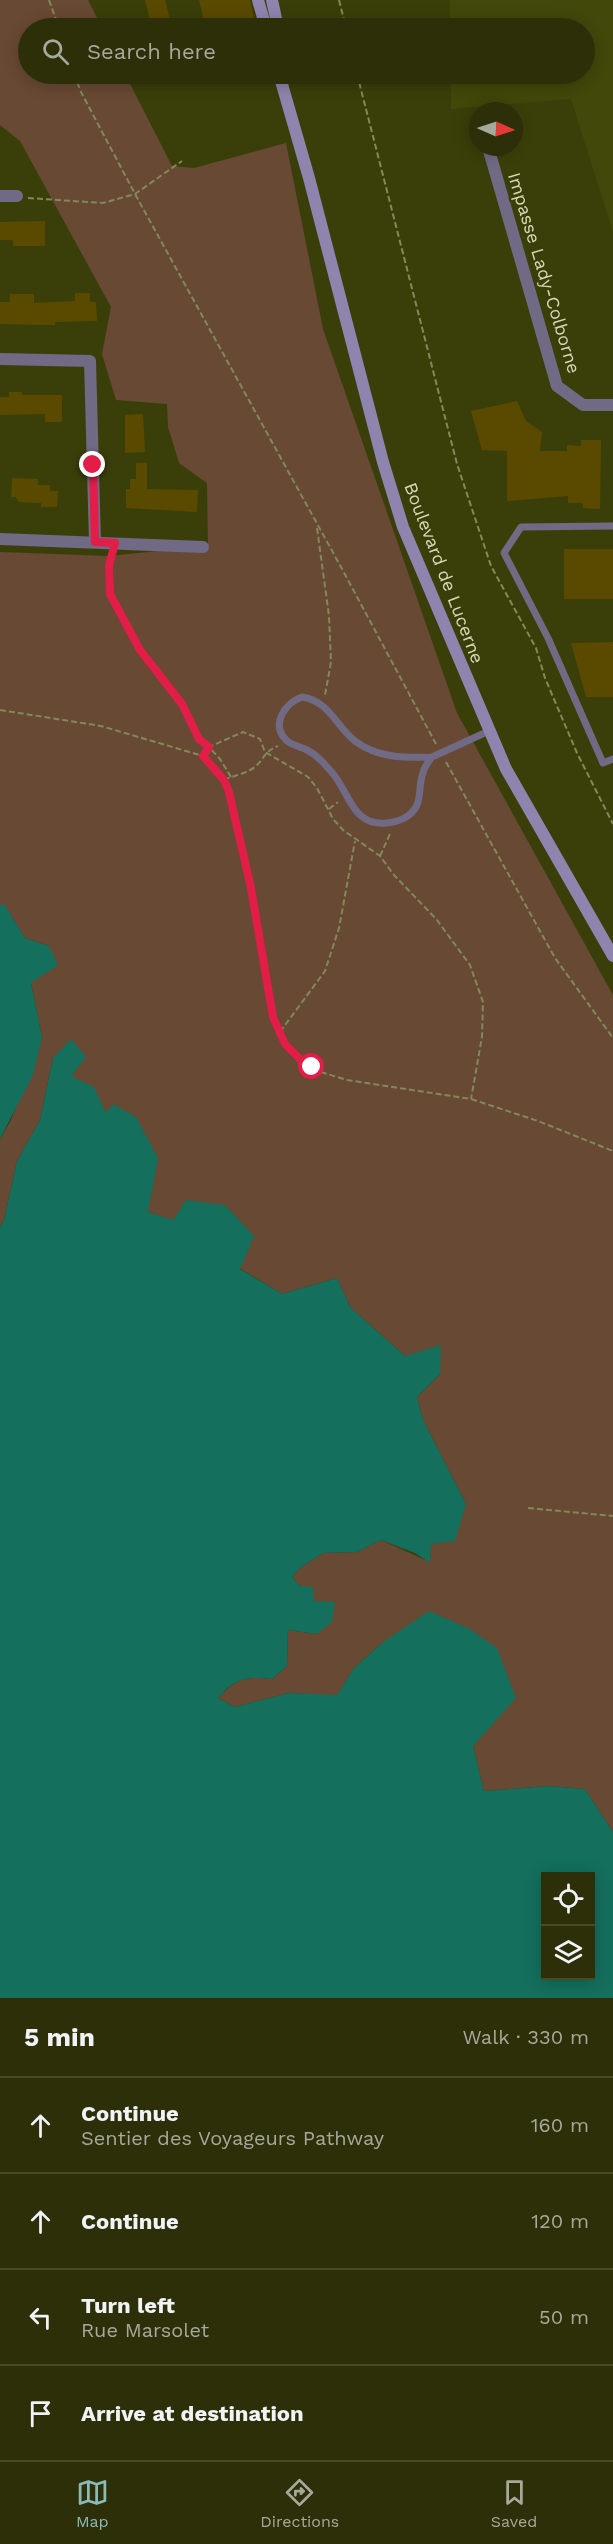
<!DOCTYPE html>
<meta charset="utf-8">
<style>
:root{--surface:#2c2f07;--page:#343711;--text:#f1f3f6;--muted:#a6a99b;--line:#484a28;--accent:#8bbbb9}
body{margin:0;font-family:"Work Sans",sans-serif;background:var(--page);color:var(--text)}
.controls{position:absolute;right:18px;bottom:18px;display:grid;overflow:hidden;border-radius:0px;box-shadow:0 3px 15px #0003}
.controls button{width:54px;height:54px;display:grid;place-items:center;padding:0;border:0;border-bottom:2px solid var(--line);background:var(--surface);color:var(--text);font:30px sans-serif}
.compass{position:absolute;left:469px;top:102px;width:54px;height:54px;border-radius:50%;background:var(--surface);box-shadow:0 3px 15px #0003;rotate:93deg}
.stop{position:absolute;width:18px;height:18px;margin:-14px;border:4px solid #e11d48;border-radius:50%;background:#fff}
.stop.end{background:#e11d48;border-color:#fff;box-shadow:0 2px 6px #0008}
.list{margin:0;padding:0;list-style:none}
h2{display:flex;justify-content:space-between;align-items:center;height:78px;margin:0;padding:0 24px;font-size:26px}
h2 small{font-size:20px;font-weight:400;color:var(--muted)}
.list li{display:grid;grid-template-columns:39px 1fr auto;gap:18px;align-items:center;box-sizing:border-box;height:96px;padding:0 24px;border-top:2px solid var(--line)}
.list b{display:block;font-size:22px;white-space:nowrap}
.list p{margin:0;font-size:20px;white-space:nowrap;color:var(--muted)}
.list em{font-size:20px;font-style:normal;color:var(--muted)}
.icon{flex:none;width:33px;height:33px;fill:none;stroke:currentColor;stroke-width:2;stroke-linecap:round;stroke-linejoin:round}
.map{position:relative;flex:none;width:613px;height:1998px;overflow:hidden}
.search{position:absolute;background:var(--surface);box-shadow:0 3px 15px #0003;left:18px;right:18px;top:18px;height:66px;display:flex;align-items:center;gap:15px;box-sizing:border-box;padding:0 21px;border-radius:33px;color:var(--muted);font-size:22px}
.sheet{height:462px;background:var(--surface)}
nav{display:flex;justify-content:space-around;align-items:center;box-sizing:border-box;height:84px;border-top:2px solid var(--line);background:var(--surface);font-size:16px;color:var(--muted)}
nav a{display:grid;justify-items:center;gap:3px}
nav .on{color:var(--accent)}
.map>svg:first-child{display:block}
.built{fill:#42480a}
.green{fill:#684933}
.water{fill:#146f5c;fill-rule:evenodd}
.building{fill:#5a4a00}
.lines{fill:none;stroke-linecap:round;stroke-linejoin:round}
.path{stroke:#83885c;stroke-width:2;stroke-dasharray:6 3;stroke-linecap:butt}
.service{stroke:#706a85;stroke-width:7}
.minor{stroke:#706a85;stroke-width:12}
.secondary{stroke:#8e84ae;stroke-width:12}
.route{stroke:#e11d48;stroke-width:8}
.labels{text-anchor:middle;stroke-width:5;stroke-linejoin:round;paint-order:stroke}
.street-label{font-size:18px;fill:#d4dab8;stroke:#3a3f09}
</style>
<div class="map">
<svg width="613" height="1998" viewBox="0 0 613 1998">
<rect width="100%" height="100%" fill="#3a3f09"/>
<path class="built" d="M450 0H613V232L571 99 451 109V74H584V28H450Z"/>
<path class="green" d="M0 0H88L102 28H28V74H125L172 166 194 168 286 143 323 329 457 713 613 995V1832L585 1789 548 1786 484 1791 473 1746 383 1642 354 1668 337 1696 289 1693 235 1707 218 1698C236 1678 246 1676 272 1679L287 1666 288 1630 317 1634 313 1601 292 1577 301 1567 323 1553 357 1552 381 1540 430 1562 431 1544 466 1504 423 1420 417 1397 440 1374 405 1356 350 1307 337 1278 282 1294 239 1268 173 1221 148 1212 106 1114 53 1058 40 1120 17 1161 4 1220 0 1227V1139L11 1120 42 1037 31 983 49 946 25 938 4 905H0V552L108 556 208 546 207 483 179 463 168 427 167 404 116 400 102 354 111 307 20 141 0 125Z"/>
<path class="water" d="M4 904 25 938 49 946 58 965 31 983 42 1037 33 1075 0 1139V905Z
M71 1039 86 1057 71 1076 94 1087 106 1113 113 1104 136 1117 158 1158 148 1212 173 1220 186 1200 225 1205 254 1236 240 1269 282 1294 337 1278 350 1307 405 1356 441 1345 440 1374 417 1397 423 1420 466 1504 455 1541 431 1544 430 1563 415 1553 381 1540 357 1552 323 1553 301 1567 292 1577 300 1586 313 1587 314 1601 335 1602 332 1622 317 1634 288 1630 287 1666 272 1679C247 1676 235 1678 218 1698L235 1707 289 1693 337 1695 354 1668 383 1642 429 1611 468 1628 497 1648 516 1698 473 1746 484 1791 548 1786 585 1789 613 1832V1998H0V1227L4 1220 17 1161 40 1120 53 1058ZM546 1876H590V1976H546Z"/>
<path class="building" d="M145 0H165L172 28H152Z
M199 0H250L256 28H206Z
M45 221V246H13V240H0V222Z
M75 293H90V302H96L97 321 59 322H55V325H44L0 324V302H10V294H34V303L75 301Z
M9 392H22V395H62V422H45V414L0 415V397H9Z
M517 401 526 421 542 432 540 451H567V445L581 446V440H601L600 509 583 508V503H568V496L507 501V451L482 450 471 411Z
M143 414 145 452 125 453V415Z
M136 463H147V489L198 490 197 512 126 508V489H130V479H136Z
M12 478 38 479V485H50V491H58L57 507H41V503L19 502 16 497H11Z
M564 549H613V599H564Z
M613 642V697H586L571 643Z"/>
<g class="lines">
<path class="path" d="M49 0 59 28
M339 0 346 28
M74 74 81 92 135 194 341 567 436 744
M357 74 457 464 491 566 536 648 545 678 577 753 613 824
M28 198 103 203 135 194 182 161
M317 528 329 616 331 662 325 695
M111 558C97 612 155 663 182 704 191 720 195 735 209 747L203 756
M0 710 101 726 203 756 224 780 229 792 251 888 273 1017 279 1033 293 1053 321 1072 347 1080 471 1099 538 1121 613 1151
M446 762 555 958 613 1038
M231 777 220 759 209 747 243 732 260 739 265 752 308 777 317 788 333 819 343 830 380 856 394 875 437 920 470 965 483 1002 482 1037 471 1099
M224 780C234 775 247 774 256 766 267 756 261 754 278 746
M329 809 338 802
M380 856 390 834
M280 1032 325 971 339 928 355 841
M528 1508 613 1516"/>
<path class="service" d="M613 526 521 527 504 553 548 638 603 763 613 759
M302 697C329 701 335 725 355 741 377 758 405 758 432 757 428 762 424 767 423 773 417 789 424 803 409 815 403 820 395 822 387 823 350 827 350 789 328 768 322 761 315 754 307 750 301 747 291 745 286 740 270 723 286 703 302 697Z
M432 757 489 731"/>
<path class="minor" d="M488 147 557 386 583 405H613
M0 196H17
M0 359 90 361 95 542
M0 539 203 547"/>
<path class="secondary" d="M258 0 266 28
M272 0 278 28
M279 74 309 178 383 462 403 527 506 769 613 956"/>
</g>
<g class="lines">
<path class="route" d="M93 465 95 542 115 543 109 566 110 594 140 650 182 704 199 739 209 747 203 756 224 780 229 792 251 888 273 1017 285 1044 303 1062 312 1067"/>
</g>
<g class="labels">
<g class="street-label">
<text transform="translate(544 273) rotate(73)" y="6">Impasse Lady-Colborne</text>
<text transform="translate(444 573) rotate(69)" y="6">Boulevard de Lucerne</text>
</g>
</g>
</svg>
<div class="controls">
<button><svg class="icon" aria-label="locate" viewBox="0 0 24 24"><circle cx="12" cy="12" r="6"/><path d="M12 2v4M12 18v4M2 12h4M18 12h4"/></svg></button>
<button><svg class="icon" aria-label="layers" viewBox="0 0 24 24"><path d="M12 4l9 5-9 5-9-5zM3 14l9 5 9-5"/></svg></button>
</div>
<svg class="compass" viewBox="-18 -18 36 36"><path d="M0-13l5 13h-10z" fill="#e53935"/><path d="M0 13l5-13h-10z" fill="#a6a99b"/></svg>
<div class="stop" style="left:312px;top:1067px"></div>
<div class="stop end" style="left:93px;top:465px"></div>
<div class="search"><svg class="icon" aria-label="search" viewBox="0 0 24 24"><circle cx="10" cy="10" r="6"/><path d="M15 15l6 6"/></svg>Search here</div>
</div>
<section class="sheet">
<h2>5 min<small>Walk · 330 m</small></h2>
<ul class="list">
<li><svg class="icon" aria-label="ahead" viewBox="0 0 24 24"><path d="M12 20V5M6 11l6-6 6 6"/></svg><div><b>Continue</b><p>Sentier des Voyageurs Pathway</p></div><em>160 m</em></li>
<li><svg class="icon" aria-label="ahead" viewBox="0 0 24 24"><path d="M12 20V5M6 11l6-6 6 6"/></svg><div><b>Continue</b></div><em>120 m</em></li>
<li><svg class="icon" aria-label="left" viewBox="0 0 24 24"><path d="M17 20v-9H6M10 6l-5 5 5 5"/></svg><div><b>Turn left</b><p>Rue Marsolet</p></div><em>50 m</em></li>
<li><svg class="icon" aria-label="arrive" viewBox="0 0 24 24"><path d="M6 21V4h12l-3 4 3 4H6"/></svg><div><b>Arrive at destination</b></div></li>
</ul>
</section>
<nav>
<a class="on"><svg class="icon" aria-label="map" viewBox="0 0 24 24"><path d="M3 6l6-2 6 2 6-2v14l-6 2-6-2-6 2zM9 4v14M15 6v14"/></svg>Map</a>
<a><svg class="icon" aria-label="directions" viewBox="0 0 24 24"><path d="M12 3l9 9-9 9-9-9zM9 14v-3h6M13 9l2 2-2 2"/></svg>Directions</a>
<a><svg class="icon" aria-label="saved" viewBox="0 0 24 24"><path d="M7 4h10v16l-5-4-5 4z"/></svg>Saved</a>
</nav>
